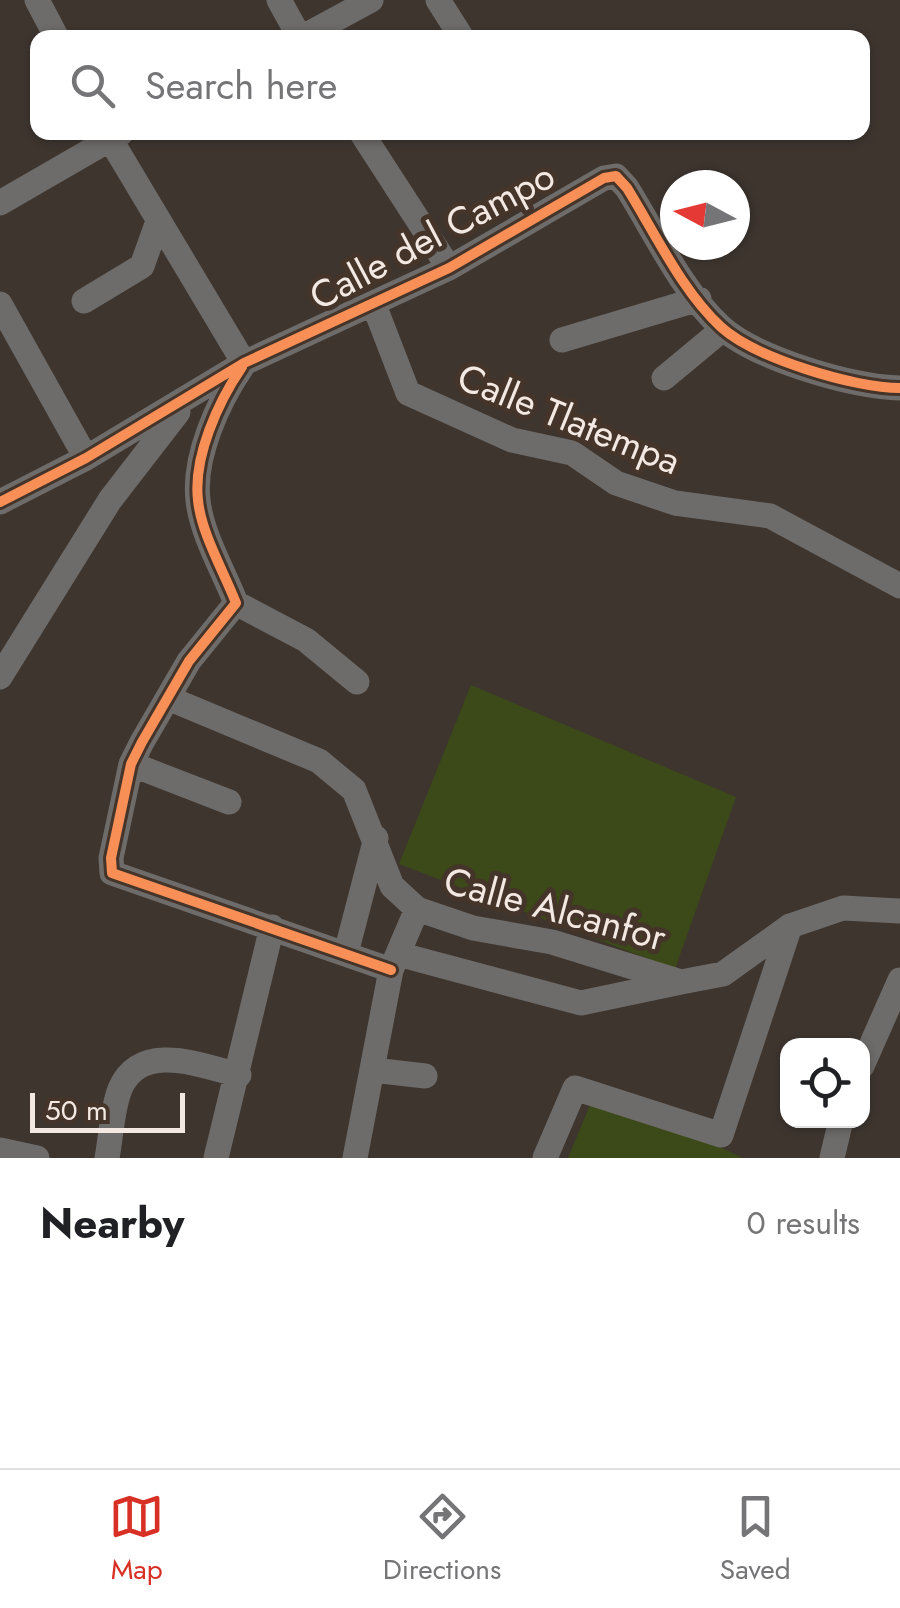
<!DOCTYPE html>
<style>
:root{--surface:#fff;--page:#f6f6f6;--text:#202124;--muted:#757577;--line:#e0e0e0;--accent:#d93025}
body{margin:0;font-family:Jost,sans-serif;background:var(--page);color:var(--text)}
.controls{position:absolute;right:30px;bottom:30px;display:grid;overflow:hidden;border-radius:20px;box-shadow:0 2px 8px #0004}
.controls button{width:90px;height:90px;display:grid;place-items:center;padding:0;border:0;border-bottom:2px solid var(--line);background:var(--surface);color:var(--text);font:50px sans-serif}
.compass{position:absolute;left:660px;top:170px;width:90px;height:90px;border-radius:50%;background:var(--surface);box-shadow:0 2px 8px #0004;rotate:277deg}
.scale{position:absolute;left:30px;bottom:25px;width:155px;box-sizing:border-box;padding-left:10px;border:5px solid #f3e8e2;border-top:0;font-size:28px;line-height:35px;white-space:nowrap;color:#f3e8e2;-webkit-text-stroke:8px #443429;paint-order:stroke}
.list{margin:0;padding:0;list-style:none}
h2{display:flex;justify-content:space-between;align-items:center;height:130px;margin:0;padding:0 40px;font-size:42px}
h2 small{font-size:32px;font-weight:400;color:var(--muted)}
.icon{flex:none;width:55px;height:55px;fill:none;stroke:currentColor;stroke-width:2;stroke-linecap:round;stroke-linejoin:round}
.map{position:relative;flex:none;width:900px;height:1158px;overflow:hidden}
.search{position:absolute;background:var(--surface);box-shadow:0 2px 8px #0004;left:30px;right:30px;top:30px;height:110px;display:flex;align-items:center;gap:25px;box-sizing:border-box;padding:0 35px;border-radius:20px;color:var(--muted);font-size:38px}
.sheet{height:310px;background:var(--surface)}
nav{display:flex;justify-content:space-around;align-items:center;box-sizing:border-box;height:140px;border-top:2px solid var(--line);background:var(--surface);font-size:28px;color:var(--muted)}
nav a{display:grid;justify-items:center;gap:5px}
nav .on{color:var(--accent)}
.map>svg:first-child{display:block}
.green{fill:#3b4a18}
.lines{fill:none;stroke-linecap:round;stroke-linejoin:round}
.minor{stroke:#6e6c6a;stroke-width:25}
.cycleway-casing{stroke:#443429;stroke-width:16}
.cycleway{stroke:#f78f57;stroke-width:10}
.labels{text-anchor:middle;stroke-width:10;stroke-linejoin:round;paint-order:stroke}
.street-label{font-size:38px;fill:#f3e8e2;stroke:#443429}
</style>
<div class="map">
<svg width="900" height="1158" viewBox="0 0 900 1158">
<rect width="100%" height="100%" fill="#3e352f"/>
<path class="green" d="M471 685 736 797 675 969 399 864Z
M597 1088 743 1158H568Z"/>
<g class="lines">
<path class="minor" d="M37 0 57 38
M279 0 300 38
M438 0 462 38
M301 38 371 0
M106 132 244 363
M361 132 449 268
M0 203 121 133
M84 301 142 266 157 224
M0 304 86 458
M374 305 408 393 512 440 572 453 616 483 675 503 770 516 900 586
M562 340 699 299
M242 367C218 402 193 457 198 500 201 533 224 572 236 603L189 661 142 742 131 764 111 858 112 873 391 970
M664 378 723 329
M0 502 86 458 244 363 449 268 604 178 616 176 627 188C655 233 682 291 721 327 755 358 854 388 900 388
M236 603 306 640 357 682
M0 677 110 500 178 412
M168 698 319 761 354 790 392 886 417 909
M131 764 229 802
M346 953 376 838
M398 954 581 1003 681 982
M862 1066 900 980
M373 1070 425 1076
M0 1150 37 1158
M107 1158C111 1137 112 1109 120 1089 141 1040 202 1066 239 1075
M216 1158 272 927
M355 1158 391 970 417 909 473 928 552 942 681 982 723 974 790 926 843 908 900 911
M545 1158 575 1088 721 1135 790 926
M832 1158 841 1120"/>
<g class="cycleway-casing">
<path id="cycleway" d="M242 367C218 402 193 457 198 500 201 533 224 572 236 603L189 661 142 742 131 764 111 858 112 873 391 970
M0 502 86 458 244 363 449 268 604 178 616 176 627 188C655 233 682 291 721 327 755 358 854 388 900 388"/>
</g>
<use href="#cycleway" class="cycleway"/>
</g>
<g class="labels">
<g class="street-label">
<text transform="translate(432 236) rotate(-28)" y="13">Calle del Campo</text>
<text transform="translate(569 419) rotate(22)" y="13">Calle Tlatempa</text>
<text transform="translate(555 909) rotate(15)" y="13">Calle Alcanfor</text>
</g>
</g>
</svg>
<div class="controls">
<button><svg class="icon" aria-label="locate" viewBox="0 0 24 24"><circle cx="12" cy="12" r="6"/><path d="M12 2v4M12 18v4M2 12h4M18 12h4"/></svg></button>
</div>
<svg class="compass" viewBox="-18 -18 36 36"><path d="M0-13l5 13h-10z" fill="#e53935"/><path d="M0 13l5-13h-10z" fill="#757577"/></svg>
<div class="scale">50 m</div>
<div class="search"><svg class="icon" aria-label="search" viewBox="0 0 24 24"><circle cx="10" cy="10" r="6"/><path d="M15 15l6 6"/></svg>Search here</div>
</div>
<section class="sheet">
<h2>Nearby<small>0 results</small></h2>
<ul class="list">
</ul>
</section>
<nav>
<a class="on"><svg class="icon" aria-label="map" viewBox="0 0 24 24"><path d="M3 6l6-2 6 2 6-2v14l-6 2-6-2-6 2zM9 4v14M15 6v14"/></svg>Map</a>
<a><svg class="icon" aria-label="directions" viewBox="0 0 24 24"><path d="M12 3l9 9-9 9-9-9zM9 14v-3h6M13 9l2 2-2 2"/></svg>Directions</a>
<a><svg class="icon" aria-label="saved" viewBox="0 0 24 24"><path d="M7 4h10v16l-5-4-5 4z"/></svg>Saved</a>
</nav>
